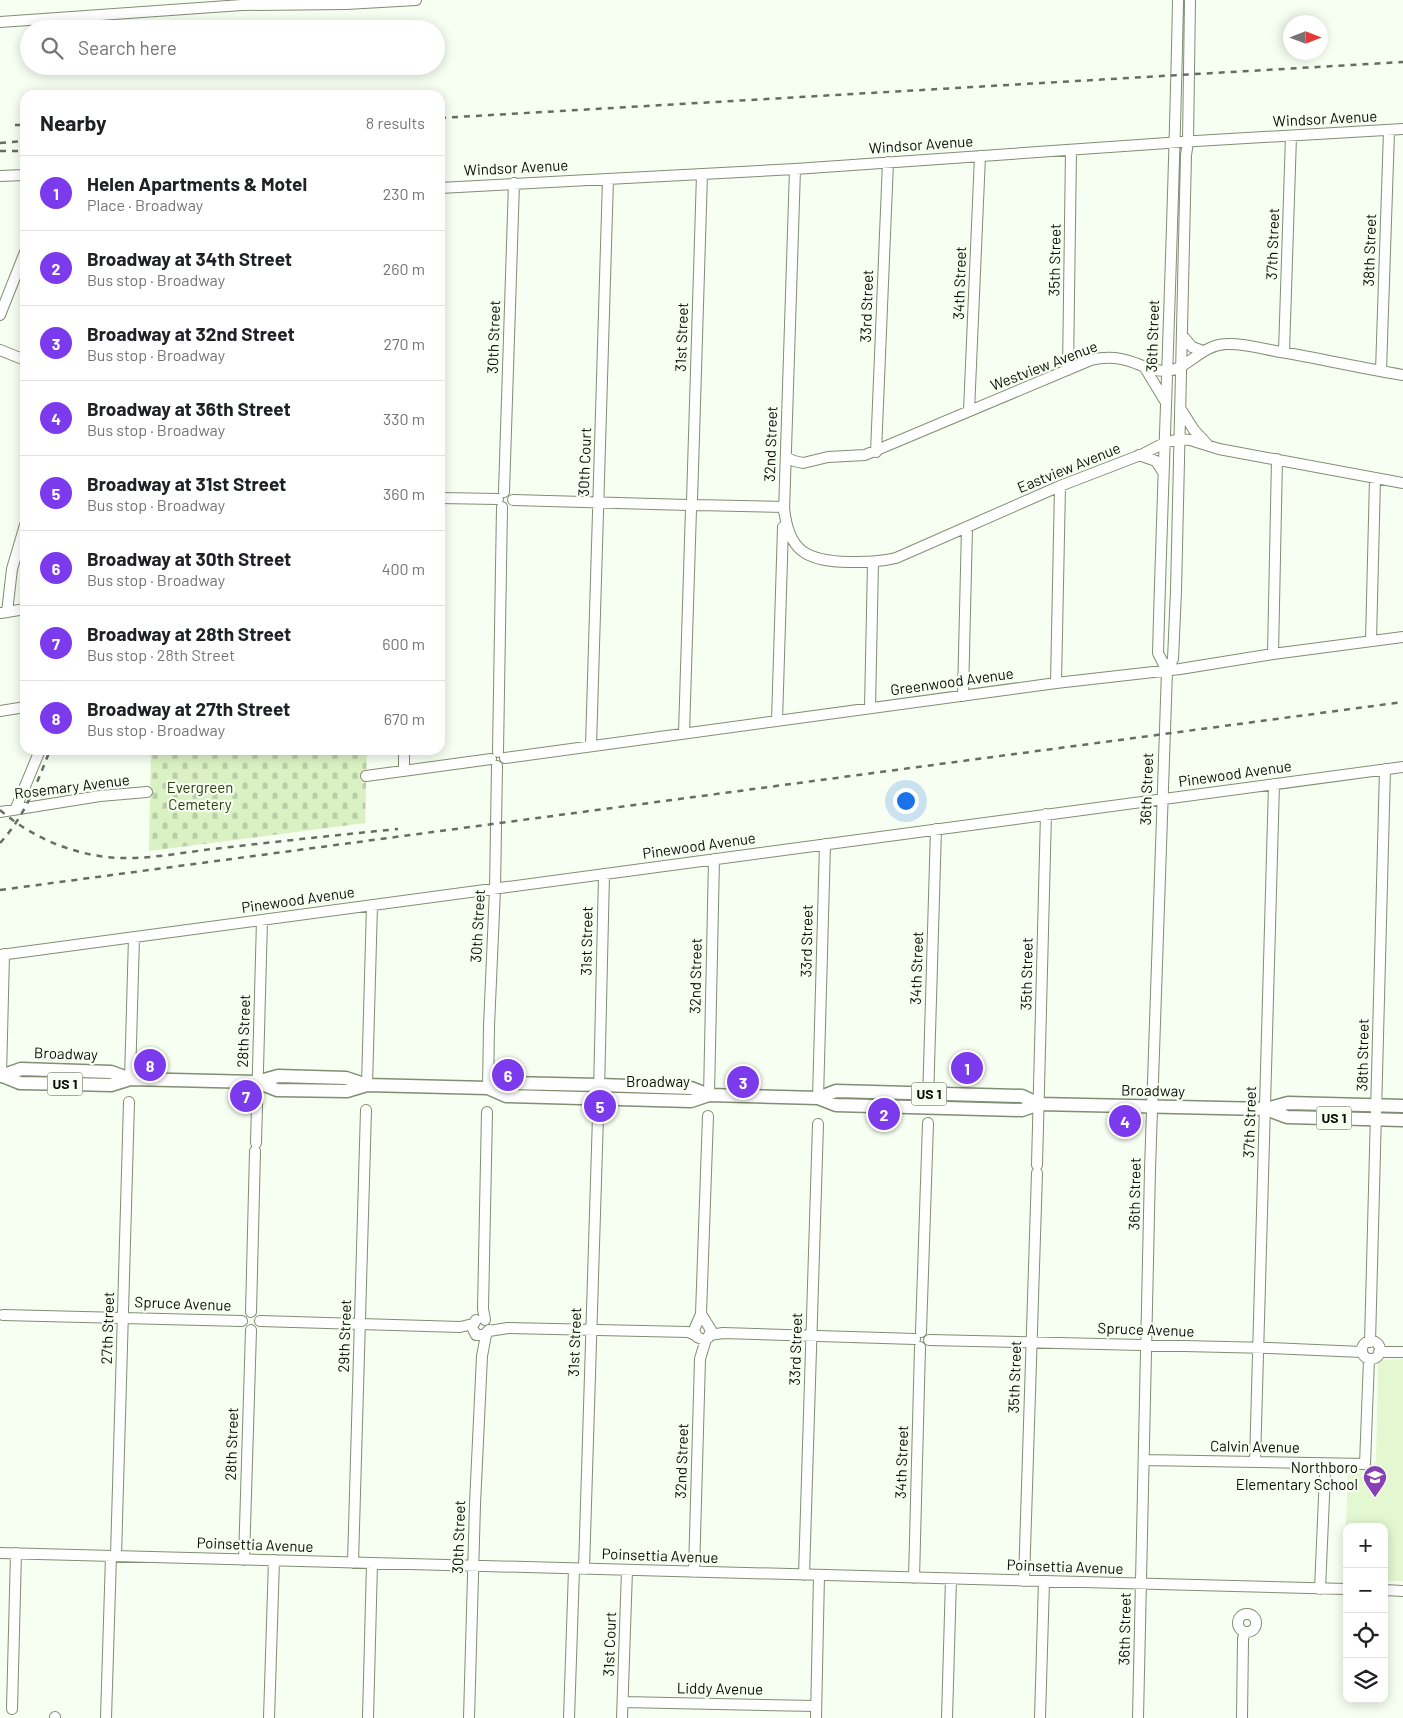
<!DOCTYPE html>
<meta charset="utf-8">
<style>
:root{--surface:#fff;--page:#f2f2f2;--text:#202124;--muted:#757577;--line:#e0e0e0;--accent:#7c3aed}
body{margin:0;font-family:Barlow,sans-serif;background:var(--page);color:var(--text)}
.controls{position:absolute;right:15px;bottom:15px;display:grid;overflow:hidden;border-radius:10px;box-shadow:0 2px 12px #0003}
.controls button{width:45px;height:45px;display:grid;place-items:center;padding:0;border:0;border-bottom:1px solid var(--line);background:var(--surface);color:var(--text);font:25px sans-serif}
.compass{position:absolute;left:1283px;top:15px;width:45px;height:45px;border-radius:50%;background:var(--surface);box-shadow:0 2px 12px #0003;rotate:90deg}
.you{position:absolute;left:905px;top:800px;width:18px;height:18px;margin:-12px;border:4px solid #fff;border-radius:50%;background:#1a73e8;box-shadow:0 0 0 8px #1a73e833}
.badge{display:grid;place-items:center;width:32px;height:32px;border-radius:50%;background:var(--accent);color:#fff;font-size:16px;font-weight:700}
.pin{position:absolute;translate:-50% -50%;border:2px solid #fff;box-shadow:0 1px 5px #0006}
.list{margin:0;padding:0;list-style:none}
h2{display:flex;justify-content:space-between;align-items:center;height:65px;margin:0;padding:0 20px;font-size:21px}
h2 small{font-size:16px;font-weight:400;color:var(--muted)}
.list li{display:grid;grid-template-columns:32px 1fr auto;gap:15px;align-items:center;box-sizing:border-box;height:75px;padding:0 20px;border-top:1px solid var(--line)}
.list b{display:block;font-size:19px;white-space:nowrap}
.list p{margin:0;font-size:16px;white-space:nowrap;color:var(--muted)}
.list em{font-size:16px;font-style:normal;color:var(--muted)}
.icon{flex:none;width:28px;height:28px;fill:none;stroke:currentColor;stroke-width:2;stroke-linecap:round;stroke-linejoin:round}
.map{position:relative;flex:none;width:1403px;height:1718px;overflow:hidden}
.search{position:absolute;background:var(--surface);box-shadow:0 2px 12px #0003;left:20px;top:20px;width:425px;height:55px;display:flex;align-items:center;gap:12px;box-sizing:border-box;padding:0 18px;border-radius:28px;color:var(--muted);font-size:19px}
.panel{position:absolute;background:var(--surface);box-shadow:0 2px 12px #0003;left:20px;top:90px;width:425px;height:665px;border-radius:15px}
.map>svg:first-child{display:block}
.built{fill:#e3f7d0}
.cemetery{fill:url(#cemetery-stones)}
.lines{fill:none;stroke-linecap:round;stroke-linejoin:round}
.minor-casing{stroke:#808e72;stroke-width:12}
.major-casing{stroke:#808e72;stroke-width:15}
.minor{stroke:#fff;stroke-width:10}
.major{stroke:#fff;stroke-width:12}
.rail{stroke:#676d62;stroke-width:2.5;stroke-dasharray:6 6;stroke-linecap:butt}
.labels{text-anchor:middle;stroke-width:4.5;stroke-linejoin:round;paint-order:stroke}
.shield{fill:#f7fef2;stroke:#51574c;stroke-width:1}
.shield-label{font-size:14px;font-weight:bold;fill:#0a0f05}
.street-label{font-size:15px;fill:#0a0f05;stroke:#f7fef2}
.park-label{font-size:15px;fill:#2a3f0c;stroke:#f7fef2}
.poi-label{font-size:15px;fill:#0a0f05;stroke:#f7fef2;text-anchor:end}
</style>
<div class="map">
<svg width="1403" height="1718" viewBox="0 0 1403 1718">
<defs>
<pattern id="cemetery-stones" width="16" height="16" patternUnits="userSpaceOnUse" patternTransform="scale(1.25)"><rect width="16" height="16" fill="#d9f1c3"/><path d="M2 7V4a2 2 0 0 1 4 0v3zM10 15v-3a2 2 0 0 1 4 0v3z" fill="#b9cda6"/></pattern>
</defs>
<rect width="100%" height="100%" fill="#f7fef2"/>
<path class="built" d="M1403 1359V1581H1384V1527H1347V1580H1344L1348 1469H1368L1376 1462 1378 1360Z"/>
<path class="cemetery" d="M151 750H367L365 823 149 851Z"/>
<g class="lines">
<g class="minor-casing">
<path id="minor" d="M0 22 242 5 346 4 416 0
M0 176 25 175
M440 188 795 169 1196 141 1403 129
M0 315 25 252
M1182 335 1192 347 1203 351
M0 350 25 360
M1284 352 1291 136
M1145 368 1165 401
M1068 370 1071 150
M1381 371 1389 131
M1180 408 1194 430 1207 444
M969 411 980 156
M876 452 888 162
M1139 455 1156 461 1163 472
M786 457 794 461 803 463 828 457 865 455 1091 360C1107 356 1120 357 1135 363 1145 367 1154 371 1165 371 1187 371 1200 345 1226 344 1242 343 1260 348 1275 351 1318 358 1360 368 1403 375
M504 492 514 183
M440 498 498 499
M513 500 688 505
M692 501 702 174
M696 505 784 507
M784 507C788 552 807 561 849 562 866 562 880 562 896 558L1060 486 1143 454 1164 443 1179 439 1190 440 1219 449 1403 483
M784 512 795 169
M7 612 12 569 25 525
M1 613 25 609
M1371 641 1375 478
M1273 654 1277 459
M1167 671 1173 659 1176 591 1186 155 1188 142 1190 0
M1056 683 1060 486
M963 696 967 527
M870 708 873 563
M0 711 25 707
M777 721 783 527
M684 733 691 509
M591 746 608 179
M498 752 502 507
M505 758 1056 683 1180 669 1273 654 1403 637
M404 771V750
M366 776 491 759
M16 808 40 750
M0 812 100 796 147 792
M0 955 1403 767
M1 1076 4 954
M130 1079 134 937
M367 1085 372 905
M488 1088 489 1026 495 889 497 766
M599 1092 604 874
M709 1095 714 859
M818 1098 825 844
M928 1101 936 829
M256 1143 262 920
M1037 1165 1046 814
M251 1312 255 1151
M701 1314 711 1330 708 1338 704 1340 697 1337 694 1330 701 1314 708 1116
M3 1315 242 1321
M476 1320 472 1327 476 1335H484L489 1330
M485 1320 483 1309 487 1112
M260 1321 460 1327 473 1324
M489 1331 508 1328 688 1332 695 1335
M921 1332 928 1123
M710 1335 723 1333 915 1339
M929 1340 1268 1348 1362 1352
M1362 1350a9 9 0 1 1 18 0a9 9 0 1 1-18 0Z
M1370 1342 1385 769
M1379 1352H1403
M1144 1460 1365 1464 1369 1359
M1255 1462 1274 784
M0 1553 1347 1589
M116 1556 129 1102
M244 1560 251 1330
M353 1563 366 1110
M584 1569 598 1116
M694 1572 700 1359 706 1339
M804 1575 818 1124
M914 1578 920 1347
M1024 1581 1037 1173
M1320 1589 1325 1474
M1384 1590 1403 1591
M1238 1623a9 9 0 1 1 18 0a9 9 0 1 1-18 0Z
M623 1702 816 1706
M12 1709 16 1553
M55 1718V1717
M106 1718 111 1556
M269 1718 274 1560
M368 1718 372 1563
M469 1718 475 1504 482 1356 486 1335
M569 1718 574 1569
M622 1718 627 1570
M816 1718 819 1575
M947 1718 951 1579
M1040 1718 1044 1581
M1138 1718 1150 1169 1167 671 1158 653C1164 435 1174 217 1178 0
M1242 1718 1243 1639 1245 1632"/>
</g>
<g class="major-casing">
<path id="major" d="M0 1075 20 1083 72 1084 111 1085 130 1079
M1 1076 21 1069 111 1072 130 1079 257 1082 277 1090 347 1091 367 1085
M257 1082 278 1076 346 1078 367 1085 488 1088 507 1083 599 1085 691 1088 709 1095
M488 1088 506 1096 691 1101 709 1095 818 1098 836 1105 1022 1110 1039 1104 1266 1109 1288 1103 1403 1106
M818 1098 836 1091 1022 1096 1039 1104
M1266 1109 1287 1117 1403 1120"/>
</g>
<use href="#minor" class="minor"/>
<use href="#major" class="major"/>
<path class="rail" d="M440 118 1403 62
M15 125H25
M0 143 25 141
M0 151H25
M0 810C30 836 67 852 106 857 141 861 178 853 213 849 274 842 336 835 398 829
M0 843C25 816 37 783 50 750
M0 890 1403 702"/>
</g>
<defs>
<g id="school-pin" transform="scale(1.25)"><path d="M0 17L-7.5 6A9.5 9.5 0 1 1 7.5 6Z" fill="#8640b3" stroke="#f7fef2"/><path d="M0-5L7-2L0 1L-7-2ZM-4 1L0 2.5L4 1V4Q0 6-4 4Z" fill="#fff"/></g>
</defs>
<g fill-rule="evenodd">
<use href="#school-pin" x="1375" y="1477"/>
</g>
<g class="labels">
<g class="shield">
<rect x="47.5" y="1072.5" width="35" height="23" rx="4"/>
<rect x="911.5" y="1082.5" width="35" height="23" rx="4"/>
<rect x="1316.5" y="1106.5" width="35" height="23" rx="4"/>
</g>
<g class="shield-label">
<text x="65" y="1089">US 1</text>
<text x="929" y="1099">US 1</text>
<text x="1334" y="1123">US 1</text>
</g>
<g class="street-label">
<text transform="translate(1325 119) rotate(-3)" y="5">Windsor Avenue</text>
<text transform="translate(921 145) rotate(-4)" y="5">Windsor Avenue</text>
<text transform="translate(516 168) rotate(-3)" y="5">Windsor Avenue</text>
<text transform="translate(1273 244) rotate(-88)" y="5">37th Street</text>
<text transform="translate(1370 250) rotate(-88)" y="5">38th Street</text>
<text transform="translate(1055 260) rotate(-89)" y="5">35th Street</text>
<text transform="translate(960 283) rotate(-88)" y="5">34th Street</text>
<text transform="translate(867 306) rotate(-88)" y="5">33rd Street</text>
<text transform="translate(1153 336) rotate(-88)" y="5">36th Street</text>
<text transform="translate(494 337) rotate(-88)" y="5">30th Street</text>
<text transform="translate(682 337) rotate(-88)" y="5">31st Street</text>
<text transform="translate(1044 366) rotate(-21)" y="5">Westview Avenue</text>
<text transform="translate(771 444) rotate(-88)" y="5">32nd Street</text>
<text transform="translate(585 462) rotate(-88)" y="5">30th Court</text>
<text transform="translate(1069 468) rotate(-22)" y="5">Eastview Avenue</text>
<text transform="translate(952 682) rotate(-8)" y="5">Greenwood Avenue</text>
<text transform="translate(1235 774) rotate(-8)" y="5">Pinewood Avenue</text>
<text transform="translate(72 787) rotate(-7)" y="5">Rosemary Avenue</text>
<text transform="translate(1147 789) rotate(-88)" y="5">36th Street</text>
<text transform="translate(699 846) rotate(-8)" y="5">Pinewood Avenue</text>
<text transform="translate(298 900) rotate(-8)" y="5">Pinewood Avenue</text>
<text transform="translate(478 926) rotate(-87)" y="5">30th Street</text>
<text transform="translate(587 941) rotate(-89)" y="5">31st Street</text>
<text transform="translate(807 941) rotate(-89)" y="5">33rd Street</text>
<text transform="translate(917 968) rotate(-88)" y="5">34th Street</text>
<text transform="translate(1027 974) rotate(-89)" y="5">35th Street</text>
<text transform="translate(696 976) rotate(-89)" y="5">32nd Street</text>
<text transform="translate(244 1031) rotate(-88)" y="5">28th Street</text>
<text transform="translate(66 1054) rotate(2)" y="5">Broadway</text>
<text transform="translate(1363 1055) rotate(-89)" y="5">38th Street</text>
<text x="658" y="1087">Broadway</text>
<text transform="translate(1153 1091) rotate(1)" y="5">Broadway</text>
<text transform="translate(1250 1122) rotate(-88)" y="5">37th Street</text>
<text transform="translate(1135 1194) rotate(-89)" y="5">36th Street</text>
<text transform="translate(183 1304) rotate(2)" y="5">Spruce Avenue</text>
<text transform="translate(108 1328) rotate(-88)" y="5">27th Street</text>
<text transform="translate(1146 1330) rotate(2)" y="5">Spruce Avenue</text>
<text transform="translate(345 1336) rotate(-88)" y="5">29th Street</text>
<text transform="translate(575 1342) rotate(-88)" y="5">31st Street</text>
<text transform="translate(796 1349) rotate(-88)" y="5">33rd Street</text>
<text transform="translate(1015 1377) rotate(-88)" y="5">35th Street</text>
<text transform="translate(232 1444) rotate(-88)" y="5">28th Street</text>
<text transform="translate(1255 1447) rotate(1)" y="5">Calvin Avenue</text>
<text transform="translate(682 1461) rotate(-88)" y="5">32nd Street</text>
<text transform="translate(902 1462) rotate(-88)" y="5">34th Street</text>
<text transform="translate(459 1537) rotate(-88)" y="5">30th Street</text>
<text transform="translate(255 1545) rotate(2)" y="5">Poinsettia Avenue</text>
<text transform="translate(660 1556) rotate(2)" y="5">Poinsettia Avenue</text>
<text transform="translate(1065 1567) rotate(2)" y="5">Poinsettia Avenue</text>
<text transform="translate(1125 1629) rotate(-89)" y="5">36th Street</text>
<text transform="translate(610 1644) rotate(-88)" y="5">31st Court</text>
<text transform="translate(720 1689) rotate(1)" y="5">Liddy Avenue</text>
</g>
<g class="park-label">
<text x="200" y="793">Evergreen<tspan x="200" dy="17">Cemetery</tspan></text>
</g>
<g class="poi-label">
<text x="1358" y="1473">Northboro<tspan x="1358" dy="17">Elementary School</tspan></text>
</g>
</g>
</svg>
<div class="controls">
<button>+</button>
<button>−</button>
<button><svg class="icon" aria-label="locate" viewBox="0 0 24 24"><circle cx="12" cy="12" r="6"/><path d="M12 2v4M12 18v4M2 12h4M18 12h4"/></svg></button>
<button><svg class="icon" aria-label="layers" viewBox="0 0 24 24"><path d="M12 4l9 5-9 5-9-5zM3 14l9 5 9-5"/></svg></button>
</div>
<svg class="compass" viewBox="-18 -18 36 36"><path d="M0-13l5 13h-10z" fill="#e53935"/><path d="M0 13l5-13h-10z" fill="#757577"/></svg>
<div class="you"></div>
<div class="pin badge" style="left:967px;top:1068px">1</div>
<div class="pin badge" style="left:884px;top:1114px">2</div>
<div class="pin badge" style="left:743px;top:1082px">3</div>
<div class="pin badge" style="left:1125px;top:1121px">4</div>
<div class="pin badge" style="left:600px;top:1106px">5</div>
<div class="pin badge" style="left:508px;top:1075px">6</div>
<div class="pin badge" style="left:246px;top:1096px">7</div>
<div class="pin badge" style="left:150px;top:1065px">8</div>
<div class="search"><svg class="icon" aria-label="search" viewBox="0 0 24 24"><circle cx="10" cy="10" r="6"/><path d="M15 15l6 6"/></svg>Search here</div>
<section class="panel">
<h2>Nearby<small>8 results</small></h2>
<ul class="list">
<li><span class="badge">1</span><div><b>Helen Apartments &amp; Motel</b><p>Place · Broadway</p></div><em>230 m</em></li>
<li><span class="badge">2</span><div><b>Broadway at 34th Street</b><p>Bus stop · Broadway</p></div><em>260 m</em></li>
<li><span class="badge">3</span><div><b>Broadway at 32nd Street</b><p>Bus stop · Broadway</p></div><em>270 m</em></li>
<li><span class="badge">4</span><div><b>Broadway at 36th Street</b><p>Bus stop · Broadway</p></div><em>330 m</em></li>
<li><span class="badge">5</span><div><b>Broadway at 31st Street</b><p>Bus stop · Broadway</p></div><em>360 m</em></li>
<li><span class="badge">6</span><div><b>Broadway at 30th Street</b><p>Bus stop · Broadway</p></div><em>400 m</em></li>
<li><span class="badge">7</span><div><b>Broadway at 28th Street</b><p>Bus stop · 28th Street</p></div><em>600 m</em></li>
<li><span class="badge">8</span><div><b>Broadway at 27th Street</b><p>Bus stop · Broadway</p></div><em>670 m</em></li>
</ul>
</section>
</div>
